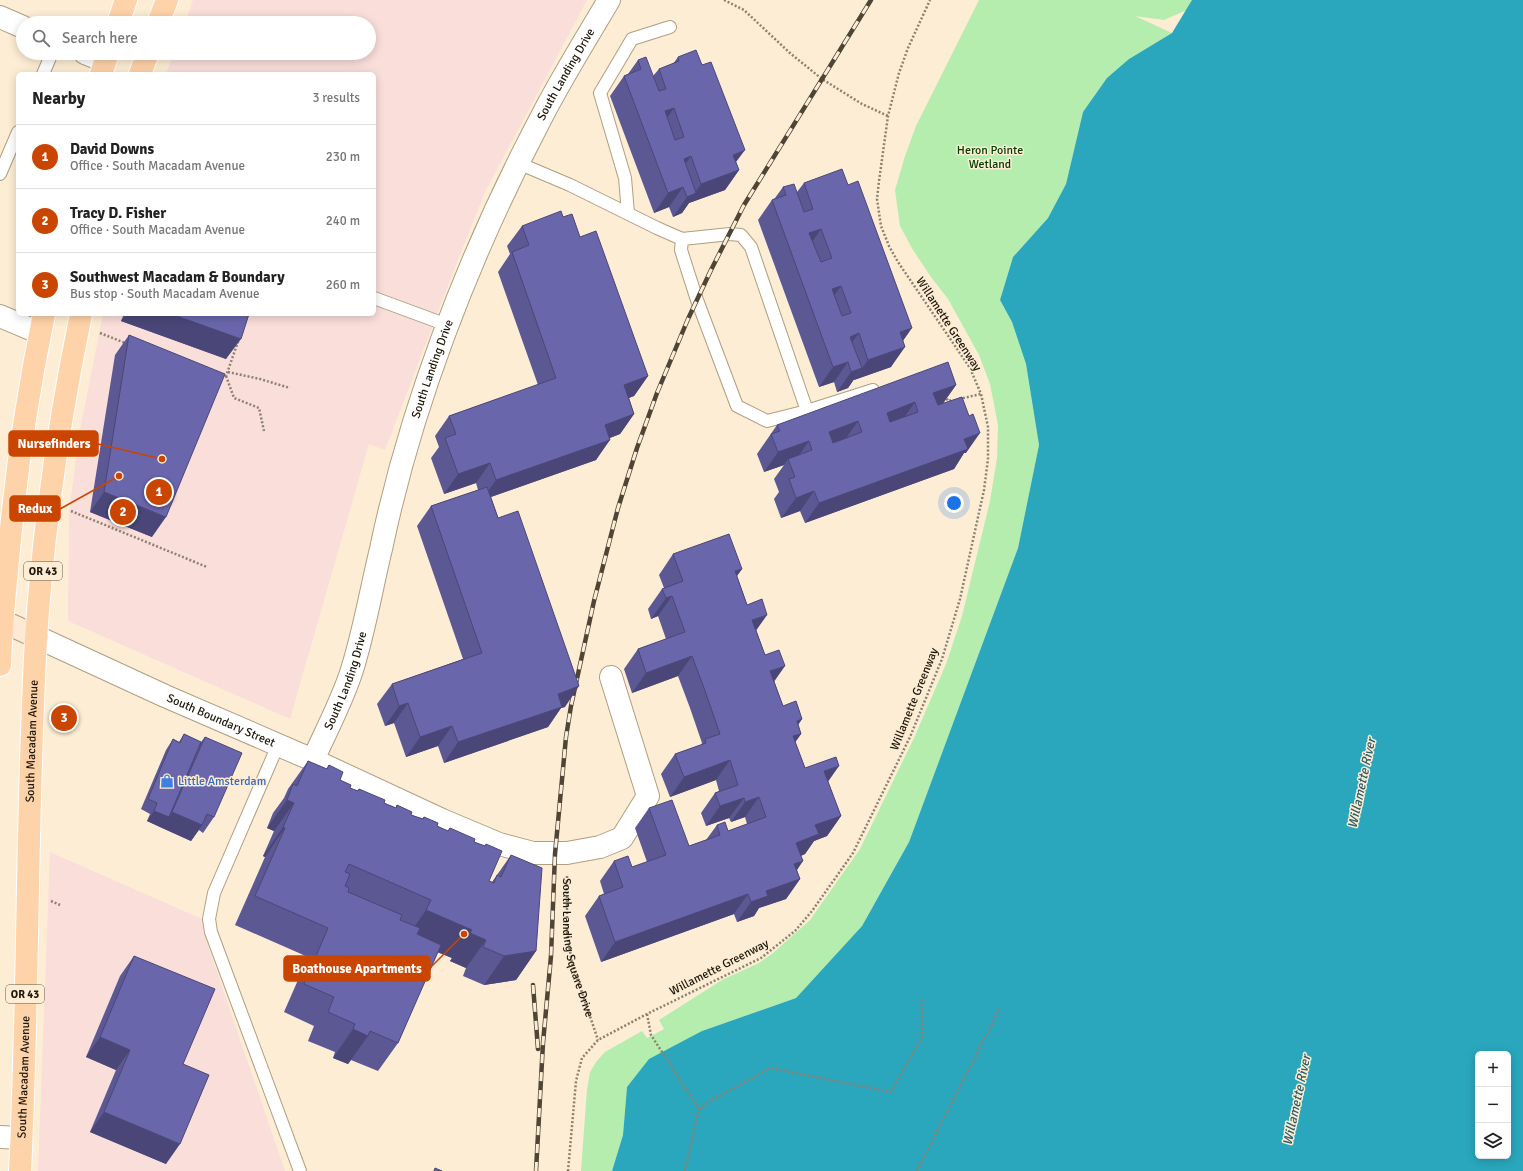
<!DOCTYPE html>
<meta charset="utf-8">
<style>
:root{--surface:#fff;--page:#f2f2f2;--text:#222;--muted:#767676;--line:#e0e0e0;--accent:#ca4500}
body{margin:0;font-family:Signika,sans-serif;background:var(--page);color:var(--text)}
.controls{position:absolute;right:12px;bottom:12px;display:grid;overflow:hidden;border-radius:6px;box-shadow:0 2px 10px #0003}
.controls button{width:36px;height:36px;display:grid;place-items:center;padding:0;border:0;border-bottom:1px solid var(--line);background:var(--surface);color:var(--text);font:20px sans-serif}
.you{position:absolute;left:954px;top:503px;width:14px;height:14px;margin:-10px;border:3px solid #fff;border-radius:50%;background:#1a73e8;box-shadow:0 0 0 6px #1a73e833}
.badge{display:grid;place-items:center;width:26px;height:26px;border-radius:50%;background:var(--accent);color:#fff;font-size:13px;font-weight:700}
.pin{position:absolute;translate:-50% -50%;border:2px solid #fff;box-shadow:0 1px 4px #0006}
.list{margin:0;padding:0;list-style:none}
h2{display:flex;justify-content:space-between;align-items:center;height:52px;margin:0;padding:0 16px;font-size:17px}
h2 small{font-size:13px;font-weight:400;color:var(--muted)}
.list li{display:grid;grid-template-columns:26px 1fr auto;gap:12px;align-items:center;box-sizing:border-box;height:64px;padding:0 16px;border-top:1px solid var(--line)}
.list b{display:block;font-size:15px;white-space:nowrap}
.list p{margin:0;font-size:13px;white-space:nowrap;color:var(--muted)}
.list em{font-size:13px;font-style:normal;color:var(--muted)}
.icon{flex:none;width:22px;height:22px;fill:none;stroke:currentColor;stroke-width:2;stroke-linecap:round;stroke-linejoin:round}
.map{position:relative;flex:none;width:1523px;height:1171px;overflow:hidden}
.search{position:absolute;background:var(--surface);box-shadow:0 2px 10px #0003;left:16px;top:16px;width:360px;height:44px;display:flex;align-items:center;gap:10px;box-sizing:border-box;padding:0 14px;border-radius:22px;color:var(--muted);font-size:15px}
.panel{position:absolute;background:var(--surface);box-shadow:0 2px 10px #0003;left:16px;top:72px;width:360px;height:244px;border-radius:6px}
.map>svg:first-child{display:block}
.commercial{fill:#f9deda}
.green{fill:#b5edae}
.water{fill:#2aa7bd;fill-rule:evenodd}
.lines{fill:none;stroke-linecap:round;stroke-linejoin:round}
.lane-casing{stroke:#b09e81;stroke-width:14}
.street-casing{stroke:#b09e81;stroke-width:24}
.secondary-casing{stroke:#b09e81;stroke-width:24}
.primary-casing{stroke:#fff;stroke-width:24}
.path{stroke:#8c816f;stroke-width:2.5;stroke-dasharray:2 2;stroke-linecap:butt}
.lane{stroke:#fff;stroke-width:12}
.street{stroke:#fff;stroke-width:22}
.secondary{stroke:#fee9d4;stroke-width:22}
.primary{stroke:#fed3a9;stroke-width:22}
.rail-casing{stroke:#4e4536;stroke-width:4.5}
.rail{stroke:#fdedd4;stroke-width:3;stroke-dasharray:9;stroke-linecap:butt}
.wall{fill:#5b5894}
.shaded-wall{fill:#4a4778}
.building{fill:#6a66ac;stroke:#4a4778;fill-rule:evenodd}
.labels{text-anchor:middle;stroke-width:3;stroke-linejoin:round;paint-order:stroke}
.shield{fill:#fdedd4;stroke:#605647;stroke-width:1}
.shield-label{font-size:11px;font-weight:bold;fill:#1d160a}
.street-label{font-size:12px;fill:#1d160a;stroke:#fdedd4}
.park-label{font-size:12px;fill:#024000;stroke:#fdedd4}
.shop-label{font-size:12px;fill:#366cbe;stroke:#fdedd4;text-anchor:start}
.water-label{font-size:13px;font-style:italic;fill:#2b5c66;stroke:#fdedd4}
.leader{fill:none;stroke:#ca4500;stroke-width:1.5}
.callout-dot{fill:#ca4500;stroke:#fdedd4;stroke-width:1.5}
.callout{fill:#ca4500;stroke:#ca4500;stroke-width:1.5}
.callout-label{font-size:13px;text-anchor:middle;font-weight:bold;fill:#fff}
</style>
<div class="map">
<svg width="1523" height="1171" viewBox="0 0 1523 1171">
<rect width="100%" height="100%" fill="#fdedd4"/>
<path class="commercial" d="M193 0H587L485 192 454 270 385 450 369 444 290 719 68 621 69 513 79 435 103 314H374V74H166L174 53H369V23H185Z
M50 852 202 919 204 934 285 1171H38Z"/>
<path class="green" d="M979 0H1192L1187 10 1164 20 1135 16 1172 33 1129 59 1083 112 1066 184 1048 218 1013 257 1000 300 1012 322 1026 364 1039 445 1018 548 909 842 862 926 796 998 702 1031 627 1087 623 1135 612 1171H581L587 1089 590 1072 596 1062 605 1052 642 1031 647 1038 664 1029 659 1020 722 980 759 963 773 953 810 920 860 849 914 738 946 664 962 616 990 501 997 458 998 425 990 384 979 355 948 299 931 277 913 250 900 226 895 190 905 156 916 126Z"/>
<path class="water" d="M1192 0H1523V1171H612L623 1135 627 1087 649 1059 702 1031 796 998 862 926 909 842 1018 548 1039 445 1026 364 1012 322 1000 300 1013 257 1048 218 1066 184 1083 112 1107 78 1129 59 1172 33ZM1478 1054H1508V1156H1478Z"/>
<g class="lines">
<g class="lane-casing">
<path id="lane" d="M43 74 52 53
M518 163 570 185 657 228 682 239 730 234 741 235 751 247 807 411 767 421 737 406 697 300 681 250 682 239
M0 174 18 132
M628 213 625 178 600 93 632 39 670 27
M374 298 447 325
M807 411 873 390
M278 745 214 893 209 919 211 932 300 1171"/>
</g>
<g class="street-casing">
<g id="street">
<path d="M0 17 23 27"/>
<path d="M85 53 105 61"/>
<path d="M0 316 40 333"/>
<path id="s2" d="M37 637 165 696 313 760 442 820 499 844 533 853H567L600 847 622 838 648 796 611 677"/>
<path id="s3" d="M313 760C326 731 341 703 351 673 364 633 371 590 381 549 390 506 401 464 414 422 447 316 490 215 541 118 562 77 586 39 609 0"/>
<path d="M0 1137 21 1138"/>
</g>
</g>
<g class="secondary-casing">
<path id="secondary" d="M0 620 37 637"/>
</g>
<g class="primary-casing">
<g id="primary">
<path d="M118 23 126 0"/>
<path d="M158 23 167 0"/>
<path d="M101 74 108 53"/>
<path d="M140 74 148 53"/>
<path d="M0 665C1 627 5 589 9 550 16 471 28 392 44 314"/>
<path id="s4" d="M20 1171C29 994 26 816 36 639 43 530 59 421 81 314"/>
</g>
</g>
<g class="path">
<path d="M724 0 744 10 791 54 822 79 862 104 888 116"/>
<path d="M100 333 125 343"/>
<path d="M228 372 260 379 290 388"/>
<path d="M221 375 226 376 239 339"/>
<path d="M226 376 234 398 259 408 264 431"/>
<path d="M945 395 948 401 952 400"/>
<path d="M959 399 981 394"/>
<path d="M71 511 207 567"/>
<path id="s1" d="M567 876V933L572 963 598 1040"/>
<path d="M51 901 60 905"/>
<path d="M647 1014 651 1035 699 1109 685 1171"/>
<path d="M699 1109 710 1101 770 1068 891 1092 922 1036V999"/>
<path d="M568 1171 576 1081 582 1058 598 1040 647 1014 761 958 795 931 812 911 853 853 910 737 942 659 960 599 984 490 988 459V427L981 394 970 368 898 262 889 246 881 226 877 199 879 181 888 116 899 73 908 48 930 0"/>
<path d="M917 1171 1000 1008"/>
</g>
<use href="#lane" class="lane"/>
<use href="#street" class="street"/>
<use href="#secondary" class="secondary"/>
<use href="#primary" class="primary"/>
<g class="rail-casing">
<path id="rail" d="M533 985 538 1049
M536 1171 543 1043 551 956 555 854 566 737 571 706 594 601 618 508 637 448 657 393 688 319 711 270 744 205 871 0"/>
</g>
<use href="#rail" class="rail"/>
</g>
<path class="wall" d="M678 57 736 162 739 170 725 190 689 203 682 213 673 217 669 207 654 213 610 96 624 76 628 74 638 60 653 76 659 69 673 64Z
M804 183 903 341 891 367 854 380V379L848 388 837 392 834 382 819 387 758 220 772 200 775 198 783 187 797 192Z
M563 217 580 237 648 376 634 396 629 398 634 414 620 434 610 438 596 460 491 497 565 707 561 708 548 727 444 763 438 746 406 757 394 723 385 726 377 704 392 684 463 659 417 526 431 506 478 490 476 483 444 494 431 458 439 447 435 436 449 416 538 385 498 272 510 254 507 246 522 226Z
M124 314H249L226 359 121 321Z
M129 335 152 537 90 512 115 355Z
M956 385 943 403 966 453H964L954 469 805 523 800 511 781 518 774 499 779 492 774 479 784 465 764 472 757 454 777 425Z
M673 554 742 569 737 576 783 706 802 719 798 725 801 734 795 742 805 768 828 782 841 816 827 836 814 841 805 854 801 856 797 870 800 879 786 899 759 908 754 916 737 922 734 914 601 962 585 916 599 896 604 894 600 881 614 861 632 867 647 862 635 828 649 808 689 846 706 840 717 825 728 831 747 824 745 817 731 822 729 818 706 826 701 813 715 793 719 791 716 780 670 797 661 774 675 754 701 745 702 743 690 708 678 676 632 693 624 669 638 649 666 639 658 616 651 619 648 609 662 589 664 588 659 575Z
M184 734 201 742 205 737 214 817 203 833 199 830 191 841 147 821 150 814 141 809 166 750 173 739 179 742Z
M308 761 326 769 329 765 340 780 350 788 357 791 359 789 384 803 396 808 397 805 411 815 422 819 424 817 437 826 448 831 450 828 474 842 485 846 486 844 489 881 492 882 511 855 536 951 516 980 484 985 463 976 466 968 450 961 452 958 437 952 398 1043 378 1071 351 1060 348 1064 333 1058 335 1052 308 1041 314 1026 284 1012 308 957 235 925 265 857 263 856 274 831 267 828 273 813 284 798 288 789Z
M134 956 183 1064 166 1164 90 1132 116 1070 86 1057 120 976Z"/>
<path class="shaded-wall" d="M674 108 660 128 665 111Z
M745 150 730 170 733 155Z
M691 156 677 176 684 159Z
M739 170 725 190 689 203 682 213 673 217 687 197 694 194 701 184Z
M683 187 669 207 654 213 668 193Z
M821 229 807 249 809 233Z
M841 286 827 306 832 289Z
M126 314H171L241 339 226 359 121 321Z
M912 328 898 348 900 332Z
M859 333 844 353 850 337Z
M905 347 891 367 854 380 868 360Z
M848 362 834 382 819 387 833 367Z
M862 368 848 388 837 392 851 372Z
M648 376 634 396 610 405 624 385Z
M956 385 942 405 919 413 933 393Z
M915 402 901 422 872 433 887 413Z
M634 414 620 434 591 445 605 425Z
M858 421 844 441 815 452 829 432Z
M980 433 966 453H964L954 469 805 523 819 503 964 439Z
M610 440 596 460 482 500 496 480Z
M809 441 795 461 788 459 784 465 764 472 778 452Z
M490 463 476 483 444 494 458 474Z
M814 491 800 511 781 518 796 498Z
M104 492 166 517 152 537 90 512Z
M742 569 727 589 735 571Z
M672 596 658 616 651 619 666 598Z
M767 615 753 635 752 620Z
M692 656 678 676 632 693 646 673Z
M785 666 771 686 770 671Z
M579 686 565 707 561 708 548 727 444 763 458 742 558 694Z
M408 703 394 723 385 726 399 706Z
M802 719 788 739 797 721Z
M452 726 438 746 406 757 420 737Z
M801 734 787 754 793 736Z
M730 760 716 780 670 797 684 777Z
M839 766 825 786 824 771Z
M759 797 745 817 731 822 745 802Z
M744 798 729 818 706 826 720 806Z
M287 800 294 803 274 831 267 828Z
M154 811 169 817 162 828 147 821Z
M172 812 202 825 191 841 162 828Z
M841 816 827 836 814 841 805 854 782 863 796 843 815 825Z
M283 827 285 828 265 857 263 856Z
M803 861 789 882 794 864Z
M800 879 786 899 759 908 754 916 737 922 751 902 766 891Z
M748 894 734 914 601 962 615 942Z
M426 910 472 930 452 958 406 939Z
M470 933 486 940 466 968 450 961Z
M536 951 516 980 484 985 504 956Z
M353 1029 368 1036 348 1064 333 1058Z
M100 1037 130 1050 116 1070 86 1057Z
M104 1112 180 1144 166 1164 90 1132Z"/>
<path class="building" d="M696 50 702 65 711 62 745 150 733 155 739 170 701 184 691 156 684 159 696 193 687 197 683 187 668 193 624 76 641 69 638 60 646 57 659 91 666 89 659 69 679 61 678 57ZM674 108 684 137 675 140 665 111Z
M842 169 848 185 858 181 912 328 900 332 905 347 868 360 859 333 850 337 862 368 851 372 848 362 833 367 772 200 786 195 783 187 794 184 804 212 813 209 804 183ZM821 229 832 258 821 262 809 233ZM841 286 851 313 842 316 832 289Z
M561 211 563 217 572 214 580 237 596 231 648 376 624 385 634 414 605 425 610 440 496 480 490 463 458 474 445 438 456 434 449 416 556 378 512 252 529 245 522 226Z
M171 314H249L241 339Z
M129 335 225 374 166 517 104 492Z
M948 362 956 385 933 393 938 405 962 397 969 416 973 414 980 433 964 439 968 449 819 503 814 491 796 498 789 479 795 477 788 459 812 450 809 441 778 452 771 434 780 431 777 425ZM915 402 918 412 890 422 887 413ZM858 421 862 432 833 443 829 432Z
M487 487 498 518 518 511 579 686 558 694 562 707 458 742 452 726 420 737 408 703 399 706 392 684 482 653 431 506Z
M729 534 742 569 735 571 747 605 762 599 767 615 752 620 765 655 779 650 785 666 770 671 783 706 796 701 802 719 797 721 801 734 793 736 805 768 836 757 839 766 824 771 841 816 815 825 819 834 796 843 803 861 794 864 800 879 766 891 768 896 751 902 748 894 615 942 599 896 623 887 614 861 628 856 632 867 666 855 649 808 672 800 689 846 720 835 717 825 725 822 728 831 766 817 759 797 745 802 744 798 720 806 715 793 738 785 730 760 684 777 675 754 706 743 705 739 720 734 704 688 692 656 646 673 638 649 685 632 672 596 666 598 662 589 683 581 673 554Z
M184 734 201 742 169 817 154 811 157 803 148 799 173 739 180 743Z
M205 737 242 753 214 817 207 814 202 825 172 812Z
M308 761 327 769 329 765 343 772 340 780 351 785 350 788 358 791 359 789 385 800 384 803 396 808 397 805 412 812 411 815 423 819 424 817 438 823 437 826 448 831 450 828 475 839 474 842 485 846 486 844 502 851 489 881 494 883 497 875 501 877 511 855 542 868 536 951 504 956 483 947 486 940 470 933 472 930 426 910 431 900 349 864 345 872 350 874 345 886 349 888 348 892 402 915 400 920 420 928 417 934 441 945 398 1043 370 1031 368 1036 353 1029 355 1024 328 1012 334 997 304 984 328 928 255 896 285 828 283 827 294 803 287 800 293 784 297 786Z
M134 956 215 989 183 1064 209 1075 180 1144 104 1112 130 1050 100 1037Z
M435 1168 442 1171H434Z"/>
<defs>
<g id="shop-bare" transform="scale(1.08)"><path d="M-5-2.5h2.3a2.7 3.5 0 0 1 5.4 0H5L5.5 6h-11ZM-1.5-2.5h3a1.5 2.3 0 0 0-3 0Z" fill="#3f7fe0" stroke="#fdedd4" stroke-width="2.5" paint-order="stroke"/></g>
</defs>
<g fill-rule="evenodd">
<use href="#shop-bare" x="167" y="781"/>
</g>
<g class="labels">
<g class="shield">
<rect x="24" y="562" width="38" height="18" rx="3"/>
<rect x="6" y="985" width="38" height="18" rx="3"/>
</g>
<g class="shield-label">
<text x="43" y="575">OR 43</text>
<text x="25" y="998">OR 43</text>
</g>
<g class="street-label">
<text dy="4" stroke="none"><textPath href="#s3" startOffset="734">South Landing Drive</textPath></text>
<text transform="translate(949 324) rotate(57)" y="4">Willamette Greenway</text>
<text dy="4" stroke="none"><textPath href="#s3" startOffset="410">South Landing Drive</textPath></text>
<text dy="4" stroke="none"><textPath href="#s3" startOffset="86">South Landing Drive</textPath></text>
<text transform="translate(914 699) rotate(-68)" y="4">Willamette Greenway</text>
<text dy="4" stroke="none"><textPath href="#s2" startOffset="202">South Boundary Street</textPath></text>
<text dy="4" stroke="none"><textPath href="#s4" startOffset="430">South Macadam Avenue</textPath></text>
<text dy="4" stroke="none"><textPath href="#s1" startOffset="73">South Landing Square Drive</textPath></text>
<text transform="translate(719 967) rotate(-27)" y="4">Willamette Greenway</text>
<text dy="4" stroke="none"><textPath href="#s4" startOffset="94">South Macadam Avenue</textPath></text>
</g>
<g class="park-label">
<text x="990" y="154">Heron Pointe<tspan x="990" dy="14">Wetland</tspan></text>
</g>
<g class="shop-label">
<text x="178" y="785">Little Amsterdam</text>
</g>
<g class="water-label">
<text transform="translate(1361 783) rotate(-78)" y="5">Willamette River</text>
<text transform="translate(1296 1100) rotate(-78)" y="5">Willamette River</text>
</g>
</g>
<path class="leader" d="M162 459L98 444M119 476L60 509M464 934L430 968"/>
<g class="callout-dot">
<circle cx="162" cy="459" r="4"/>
<circle cx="119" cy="476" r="4"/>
<circle cx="464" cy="934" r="4"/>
</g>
<g class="callout">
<rect x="9" y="431" width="89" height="25" rx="4"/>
<rect x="10" y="496" width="50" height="25" rx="4"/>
<rect x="284" y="956" width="146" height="25" rx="4"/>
</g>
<g class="callout-label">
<text x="54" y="448">Nursefinders</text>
<text x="35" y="513">Redux</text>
<text x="357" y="973">Boathouse Apartments</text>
</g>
</svg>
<div class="controls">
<button>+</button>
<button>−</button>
<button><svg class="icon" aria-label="layers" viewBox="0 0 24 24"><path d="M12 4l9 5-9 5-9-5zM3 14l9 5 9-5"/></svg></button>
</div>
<div class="you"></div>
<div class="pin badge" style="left:159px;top:492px">1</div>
<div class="pin badge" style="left:123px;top:512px">2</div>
<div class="pin badge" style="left:64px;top:718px">3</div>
<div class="search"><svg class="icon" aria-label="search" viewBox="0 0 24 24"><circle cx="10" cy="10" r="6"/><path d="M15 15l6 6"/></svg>Search here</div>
<section class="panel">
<h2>Nearby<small>3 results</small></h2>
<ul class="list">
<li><span class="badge">1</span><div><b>David Downs</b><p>Office · South Macadam Avenue</p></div><em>230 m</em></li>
<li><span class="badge">2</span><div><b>Tracy D. Fisher</b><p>Office · South Macadam Avenue</p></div><em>240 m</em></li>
<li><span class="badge">3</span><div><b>Southwest Macadam &amp; Boundary</b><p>Bus stop · South Macadam Avenue</p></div><em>260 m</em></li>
</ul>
</section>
</div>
